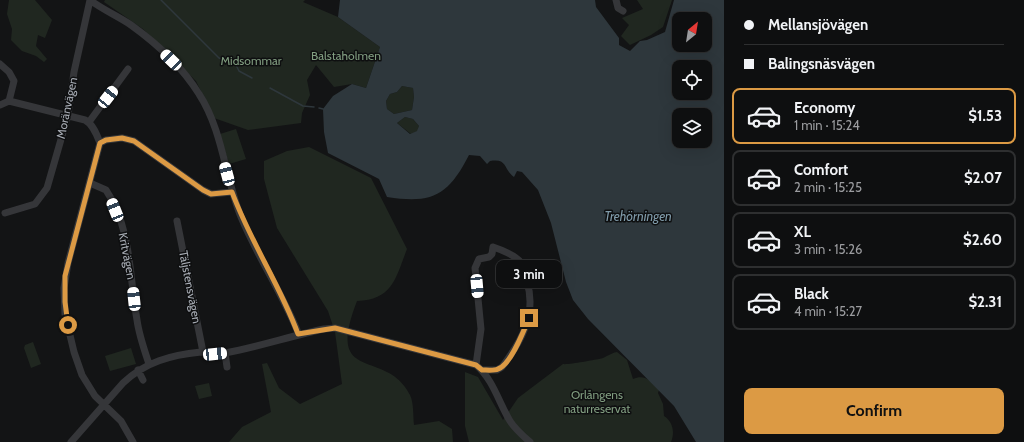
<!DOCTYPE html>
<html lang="en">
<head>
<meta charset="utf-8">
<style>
	:root { --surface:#0e0f10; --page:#171819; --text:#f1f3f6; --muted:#9b9c9f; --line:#2e2f30; --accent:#dc9a44 }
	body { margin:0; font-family:Cabin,sans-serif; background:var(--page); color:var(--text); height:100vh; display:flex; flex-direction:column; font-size:15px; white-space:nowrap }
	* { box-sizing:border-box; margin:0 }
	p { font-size:13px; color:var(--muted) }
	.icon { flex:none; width:22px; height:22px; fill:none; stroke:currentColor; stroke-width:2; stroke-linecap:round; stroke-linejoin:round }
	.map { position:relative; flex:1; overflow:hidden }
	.sheet { display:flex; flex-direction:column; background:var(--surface); width:300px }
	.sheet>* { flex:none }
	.top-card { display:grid; align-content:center; height:88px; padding:0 20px; background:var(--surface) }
	.needle { width:26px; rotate:30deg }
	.tools { position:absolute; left:672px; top:12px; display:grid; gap:8px }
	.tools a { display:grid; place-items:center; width:40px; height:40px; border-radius:8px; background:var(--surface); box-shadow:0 4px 16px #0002,0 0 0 1px var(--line); font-size:20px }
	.end { position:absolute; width:18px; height:18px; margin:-9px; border:5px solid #dc9a44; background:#111; box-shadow:0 0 0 2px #111 }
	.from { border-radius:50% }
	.bubble { position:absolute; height:28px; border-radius:8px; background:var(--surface); box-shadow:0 4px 16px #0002,0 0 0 1px var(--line); font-size:13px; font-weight:700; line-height:28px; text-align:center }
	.car { position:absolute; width:12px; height:24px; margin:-12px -6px; border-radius:5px; box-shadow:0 0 3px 1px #0007; background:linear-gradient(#fff 24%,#345 0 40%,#fff 0 76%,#345 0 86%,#fff 0) }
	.top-card b { display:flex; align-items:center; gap:14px; height:38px; font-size:15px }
	.top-card b+b { border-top:1px solid var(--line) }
	.top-card i { width:10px; height:10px; background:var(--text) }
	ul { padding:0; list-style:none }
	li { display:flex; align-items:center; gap:12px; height:56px; margin:0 8px 6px; padding:0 12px; border:2px solid var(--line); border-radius:8px }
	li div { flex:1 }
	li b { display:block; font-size:15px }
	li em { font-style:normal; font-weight:700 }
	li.active { border-color:var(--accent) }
	li>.icon { width:36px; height:36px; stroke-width:1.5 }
	.cta { display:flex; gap:8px; margin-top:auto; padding:8px 20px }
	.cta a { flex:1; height:46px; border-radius:8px; background:var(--accent); color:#111; font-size:16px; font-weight:700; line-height:46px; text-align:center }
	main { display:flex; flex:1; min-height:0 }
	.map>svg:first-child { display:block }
</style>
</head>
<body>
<main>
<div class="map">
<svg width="724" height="442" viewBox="0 0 724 442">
	<rect width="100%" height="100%" fill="#131415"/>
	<!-- green -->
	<path fill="#202720" d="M9,0H35L52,20L45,38L38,35L36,46L47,59L44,62L36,56L22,51L11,40L12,29L7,14Z
		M105,0H305L303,2L338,17L380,47L366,88L352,84L334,87L316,65L307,80L310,95L302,113L301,123L248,130L214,118L196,81L143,29L104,2Z
		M637,0H672L663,27L651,35L630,45L621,36L629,25L622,18L643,9Z
		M402,86L413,88L414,97L412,110L394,114L387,109L386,101L390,94L397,92Z
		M405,117L413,119L419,126L418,131L411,134L397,123Z
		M236,129L246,159L229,164L220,134Z
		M309,147L371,178L407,249C396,277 393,300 357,301C324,386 386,347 410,395C414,403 413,417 414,425L439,421L452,429L453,442H229L242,427L271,412L262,364L267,363L279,388L300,404L342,384L335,332L328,311L277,228L264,179V161L287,151Z
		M33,342L41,364L31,368L24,348L25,345Z
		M131,348L136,364L110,371L105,356Z
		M617,352L627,360L633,379C645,374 651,381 659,390L658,393L663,404L664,416C673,422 675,432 671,442H469L465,426V372L478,377L503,420L518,398L563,364C568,365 593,360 599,359C606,358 610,353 617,352Z
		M209,383L212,396L199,399L195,386Z"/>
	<!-- water -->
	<path fill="#2e373c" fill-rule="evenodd" d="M340,0H595L596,7L619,38V45L630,51L640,41L647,40L665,32L674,0H724V442H696L674,406L588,319L573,300L566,282L551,223L538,190L522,172L517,171L514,177C503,169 508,158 490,161L487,164L480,156L469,155C448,196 432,204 387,197L379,179L328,153L324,132L323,109L333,96L352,84L366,88L380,47L338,17ZM679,19H705V45H679ZM679,67H705V93H679ZM402,86L413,88L414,97L412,110L394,114L387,109L386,101L390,94L397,92ZM679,115H705V141H679ZM405,117L413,119L419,126L417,131L410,134L397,123Z"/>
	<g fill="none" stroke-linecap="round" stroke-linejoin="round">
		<!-- stream -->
		<path stroke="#2e373c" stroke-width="1.5" d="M161,0L219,58L236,65L239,71L252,78
			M270,88L303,106L314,107
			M319,108L323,109"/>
		<!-- minor -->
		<path stroke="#353639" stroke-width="7" d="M90,0C103,10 118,16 131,25C156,43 183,68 199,94C223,131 225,178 241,217C258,258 283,294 299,335
			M616,0L618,8L623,11
			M0,64L9,72L14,81L9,101L0,105
			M9,101L85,120C93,124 97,135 100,143L68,263L64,288L65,314L74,352L82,375L95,396L121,421L133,442
			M89,122L128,69
			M100,143L106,140L122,138L134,141L203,190L211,194L232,192
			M90,183L106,190C132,229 129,276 137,320C139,335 144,349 149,364
			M5,213L35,204L47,188L68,115L74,72L90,0
			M177,221L203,352
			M225,353L227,367
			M476,365L481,329L475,268L479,259L489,257L492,254L493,247C502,250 517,256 522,264C525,269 526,277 527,282C537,314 521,342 502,367L497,370H482
			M138,370L143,380
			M71,442L123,383C145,362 171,355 201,352C209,352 217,354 225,353C258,347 291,336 324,329L335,328L476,365C493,379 499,403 510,421C515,429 523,436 530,442"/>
	</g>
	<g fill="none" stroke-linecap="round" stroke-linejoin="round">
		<!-- route -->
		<path stroke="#dc9a44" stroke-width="5" d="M68,325L65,302V276L100,143L106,140L122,138L134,141L203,190L211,194L232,192C250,241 280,285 298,334L335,328L476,365L482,370C487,370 494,371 498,369C511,365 524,330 529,318"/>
	</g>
	<g text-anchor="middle" stroke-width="3" stroke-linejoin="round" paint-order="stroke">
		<!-- park labels -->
		<g font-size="12" fill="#819d80" stroke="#0e0f10">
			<text x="346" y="60">Balstaholmen</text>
			<text x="251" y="65">Midsommar</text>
			<text x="597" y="399">Orlångens<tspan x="597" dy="14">naturreservat</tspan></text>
		</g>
		<!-- street labels -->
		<g font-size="12" fill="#a7acb4" stroke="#0e0f10">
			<text transform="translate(67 108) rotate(-78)" y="4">Moränvägen</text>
			<text transform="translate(127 256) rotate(79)" y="4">Kritvägen</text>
			<text transform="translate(190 287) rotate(79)" y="4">Täljstensvägen</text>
		</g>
		<!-- water labels -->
		<g font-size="13" font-style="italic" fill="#819cab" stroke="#0e0f10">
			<text x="638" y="221">Trehörningen</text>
		</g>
	</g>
</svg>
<div class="tools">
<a><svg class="needle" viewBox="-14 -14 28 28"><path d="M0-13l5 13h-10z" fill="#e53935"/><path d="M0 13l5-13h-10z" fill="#9b9c9f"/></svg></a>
<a><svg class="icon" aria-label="locate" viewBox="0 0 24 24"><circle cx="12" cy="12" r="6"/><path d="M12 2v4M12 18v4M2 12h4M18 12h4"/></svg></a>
<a><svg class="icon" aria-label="layers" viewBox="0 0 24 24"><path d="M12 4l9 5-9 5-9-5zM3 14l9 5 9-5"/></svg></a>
</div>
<i class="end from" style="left:68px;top:325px"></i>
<i class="end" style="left:529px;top:318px"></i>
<div class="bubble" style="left:496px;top:260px;width:66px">3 min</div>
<i class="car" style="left:171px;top:60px;rotate:314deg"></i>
<i class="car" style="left:108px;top:97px;rotate:38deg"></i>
<i class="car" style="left:227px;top:174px;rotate:345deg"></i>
<i class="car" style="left:115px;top:210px;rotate:338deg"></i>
<i class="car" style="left:477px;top:286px;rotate:175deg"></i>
<i class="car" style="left:134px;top:299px;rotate:354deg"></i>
<i class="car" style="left:215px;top:354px;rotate:84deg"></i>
</div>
<section class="sheet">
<div class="top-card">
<b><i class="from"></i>Mellansjövägen</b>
<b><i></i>Balingsnäsvägen</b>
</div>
<ul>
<li class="active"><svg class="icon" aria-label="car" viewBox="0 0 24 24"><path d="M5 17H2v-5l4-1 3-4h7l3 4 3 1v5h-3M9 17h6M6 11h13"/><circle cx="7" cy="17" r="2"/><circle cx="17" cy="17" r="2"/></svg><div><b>Economy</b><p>1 min · 15:24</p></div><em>$1.53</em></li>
<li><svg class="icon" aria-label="car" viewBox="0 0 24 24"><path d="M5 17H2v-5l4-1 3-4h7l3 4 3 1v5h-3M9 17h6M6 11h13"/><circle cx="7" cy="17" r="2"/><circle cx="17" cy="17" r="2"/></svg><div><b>Comfort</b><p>2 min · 15:25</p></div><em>$2.07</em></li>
<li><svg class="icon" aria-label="car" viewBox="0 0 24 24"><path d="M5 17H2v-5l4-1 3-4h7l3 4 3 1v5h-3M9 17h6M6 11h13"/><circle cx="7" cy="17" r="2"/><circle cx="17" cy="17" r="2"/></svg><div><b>XL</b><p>3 min · 15:26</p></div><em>$2.60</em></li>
<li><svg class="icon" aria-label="car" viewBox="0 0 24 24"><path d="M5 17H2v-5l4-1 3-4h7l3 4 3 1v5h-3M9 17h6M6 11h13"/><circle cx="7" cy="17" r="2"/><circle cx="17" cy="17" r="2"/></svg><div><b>Black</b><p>4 min · 15:27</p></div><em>$2.31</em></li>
</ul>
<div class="cta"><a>Confirm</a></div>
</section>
</main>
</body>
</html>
